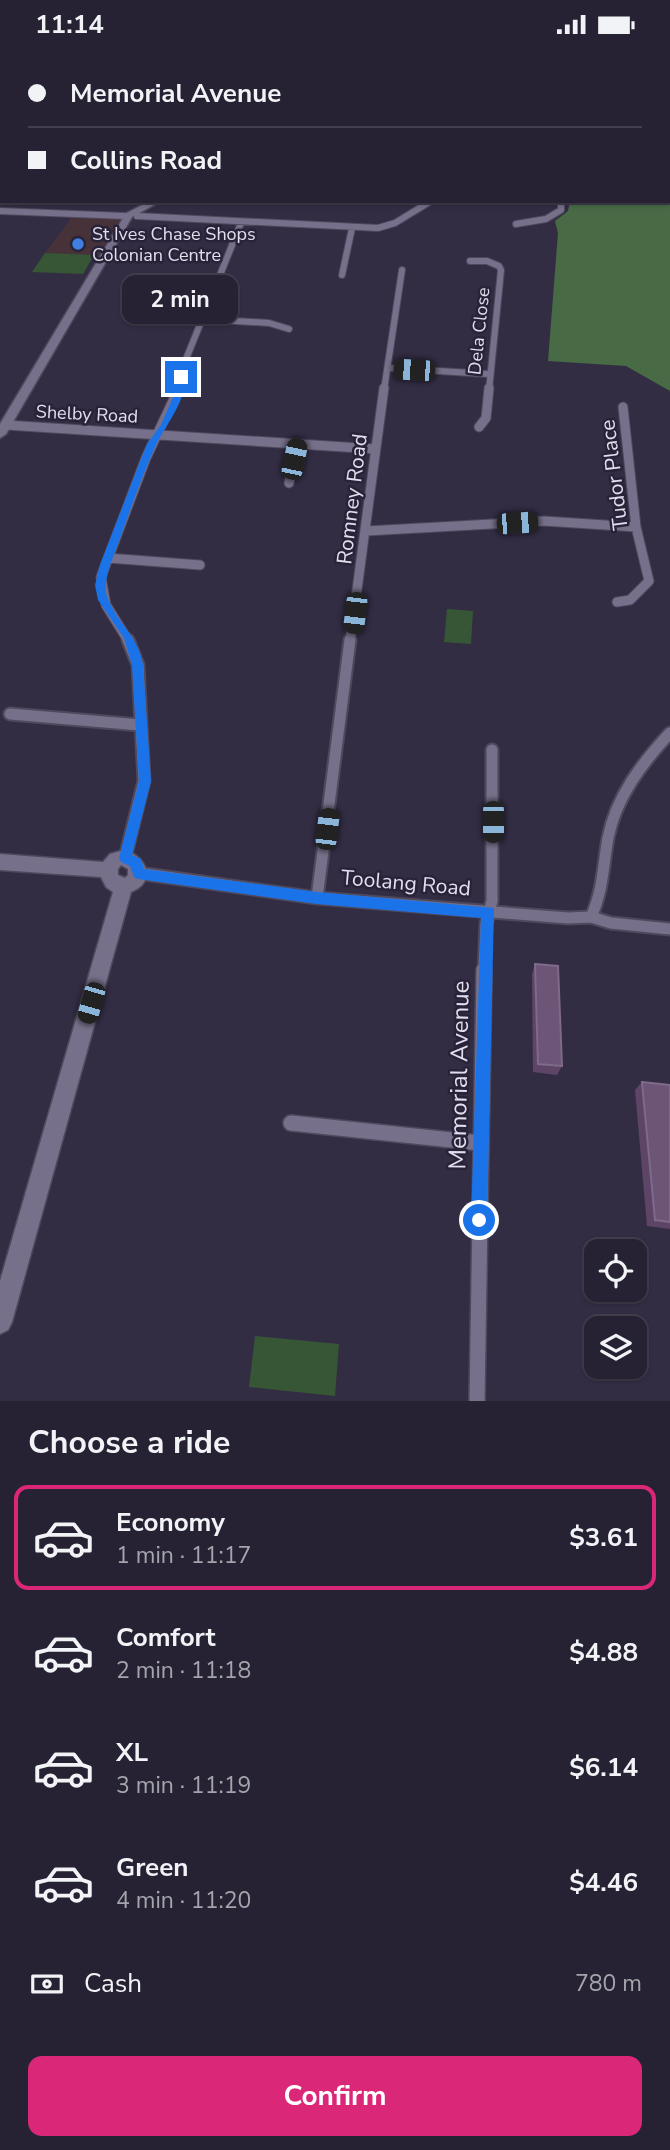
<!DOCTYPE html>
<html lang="en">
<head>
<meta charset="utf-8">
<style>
	:root { --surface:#262233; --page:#322f3f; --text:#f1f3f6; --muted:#a4a4ac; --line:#423f4e; --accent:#db2777 }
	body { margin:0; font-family:"Nunito Sans",sans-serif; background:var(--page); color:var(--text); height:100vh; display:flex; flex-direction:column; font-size:26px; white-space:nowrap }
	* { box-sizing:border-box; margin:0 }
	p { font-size:23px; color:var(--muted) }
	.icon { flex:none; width:38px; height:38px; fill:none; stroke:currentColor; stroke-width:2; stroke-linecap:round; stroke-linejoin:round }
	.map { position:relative; height:1352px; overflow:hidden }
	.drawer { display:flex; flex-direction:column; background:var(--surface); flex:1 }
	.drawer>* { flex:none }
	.banner { position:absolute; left:0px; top:0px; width:670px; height:154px; box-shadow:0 2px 5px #0004,0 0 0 2px var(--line); display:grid; align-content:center; height:154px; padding:0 28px; background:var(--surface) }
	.tools { position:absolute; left:584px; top:1190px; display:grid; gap:14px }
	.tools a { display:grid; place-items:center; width:63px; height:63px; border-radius:14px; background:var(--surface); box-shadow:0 2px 5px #0004,0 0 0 2px var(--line); font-size:35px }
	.end { position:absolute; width:32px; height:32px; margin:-16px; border:9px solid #1a73e8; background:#fff; box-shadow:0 0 0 4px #fff }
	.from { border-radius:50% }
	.bubble { position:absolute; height:49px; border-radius:14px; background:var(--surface); box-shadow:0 2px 5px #0004,0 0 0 2px var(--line); font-size:23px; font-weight:700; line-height:49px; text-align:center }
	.car { position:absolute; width:21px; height:42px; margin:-21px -10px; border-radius:9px; box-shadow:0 0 5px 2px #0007; background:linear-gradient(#222 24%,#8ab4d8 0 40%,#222 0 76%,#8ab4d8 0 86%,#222 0) }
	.banner b { display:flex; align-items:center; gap:24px; height:66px; font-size:26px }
	.banner b+b { border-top:2px solid var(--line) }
	.banner i { width:18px; height:18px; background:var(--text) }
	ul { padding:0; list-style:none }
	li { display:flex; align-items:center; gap:21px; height:105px; margin:0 14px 10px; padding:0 14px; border:4px solid transparent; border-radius:14px }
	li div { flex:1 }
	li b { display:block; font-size:26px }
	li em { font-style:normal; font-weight:700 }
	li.active { border-color:var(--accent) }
	li>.icon { width:63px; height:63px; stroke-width:1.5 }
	h2 { padding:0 28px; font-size:32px; line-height:84px }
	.pay { display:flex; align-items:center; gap:18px; height:77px; padding:0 28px; font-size:26px }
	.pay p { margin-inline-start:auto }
	.button { display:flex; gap:14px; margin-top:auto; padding:14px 28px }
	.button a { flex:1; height:80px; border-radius:14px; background:var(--accent); color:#fff; font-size:28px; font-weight:700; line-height:80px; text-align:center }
	.status { display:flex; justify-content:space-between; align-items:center; height:49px; padding:0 35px; background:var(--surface); direction:ltr }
	.status svg { height:19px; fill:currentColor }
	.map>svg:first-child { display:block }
</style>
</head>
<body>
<div class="status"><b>11:14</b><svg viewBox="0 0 49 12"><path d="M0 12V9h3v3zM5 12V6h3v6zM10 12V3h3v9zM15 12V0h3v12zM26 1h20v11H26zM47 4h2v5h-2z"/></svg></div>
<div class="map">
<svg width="670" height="1352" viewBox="0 0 670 1352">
	<rect width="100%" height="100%" fill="#332d44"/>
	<!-- commercial -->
	<path fill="#463238" d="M72,168L120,170L98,207L45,204Z"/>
	<!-- green -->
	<path fill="#375635" d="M45,204L94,206L83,225L32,223Z
		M447,560L473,562L471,595L444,593Z
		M255,1287L339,1295L335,1347L249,1338Z"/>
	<!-- forest -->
	<path fill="#486b46" d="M636,0H670V342L626,317L548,312L558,184L555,172L568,162L570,152H668V2Z"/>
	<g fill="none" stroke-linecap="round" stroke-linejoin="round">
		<!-- street-far4 casing -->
		<g stroke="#4e495d" stroke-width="7">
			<path id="street-far4" d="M65,0L67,2
				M208,0L210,2"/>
		</g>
		<!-- street-far3 casing -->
		<g stroke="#4e495d" stroke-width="8">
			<path id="street-far3" d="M0,162L125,167
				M137,167L378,179L395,174L431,152
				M516,175L546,170L561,161V152
				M470,212H487L499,217L501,221L489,341
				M342,226L352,179
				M202,270L269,274L289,280
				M389,319L488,325
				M179,341L182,320L241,174
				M384,341L402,221"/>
		</g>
		<!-- street-far2 casing -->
		<g stroke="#4e495d" stroke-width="11">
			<path id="street-far2" d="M6,376L375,400
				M479,378L486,369L489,339
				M289,434L297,395
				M366,482L544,472L636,478
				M108,509L200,516
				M617,553L630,551L649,532L636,478L623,358
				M129,593L106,556L101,528L146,409L179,339
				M350,593L384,339"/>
		</g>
		<!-- street-far1 casing -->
		<g stroke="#4e495d" stroke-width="15">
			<path id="street-far1" d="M10,665L140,676
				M125,809L144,732L138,616L128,591
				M138,824L317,849L568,869L591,868L611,874L670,880
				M317,849L350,591
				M591,868C603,842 603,817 608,789C616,748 642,714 670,684
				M484,922L486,875L492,852V701"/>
		</g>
		<!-- street casing -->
		<g stroke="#4e495d" stroke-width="18">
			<path id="street" d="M291,1074L480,1094
				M477,1352L484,921"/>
		</g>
		<!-- secondary casing -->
		<g stroke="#4e495d" stroke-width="3">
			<path id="secondary" d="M464,0H470V2H464Z
				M150,152H161L132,168L6,385L0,389V375L123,169L121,167Z
				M124,801C147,807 157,833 131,843L12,1273L8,1281L0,1285V1232L113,843L106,838L101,828L0,821V805L103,813L110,805ZM121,816L128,820V826L125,829L118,826V820Z"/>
		</g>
		<!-- street-far4 -->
		<use href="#street-far4" stroke="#76708a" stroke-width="5"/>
		<!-- street-far3 -->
		<use href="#street-far3" stroke="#76708a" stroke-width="6"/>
		<!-- street-far2 -->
		<use href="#street-far2" stroke="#76708a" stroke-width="9"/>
		<!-- street-far1 -->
		<use href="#street-far1" stroke="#76708a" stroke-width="11"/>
		<!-- street -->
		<use href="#street" stroke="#76708a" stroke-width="15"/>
		<!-- secondary -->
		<use href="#secondary" fill="#76708a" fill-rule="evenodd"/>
	</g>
	<!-- wall -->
	<path fill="#5e4568" d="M535,915L562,1017L557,1026L533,1023L532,925Z
		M642,1033L670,1036V1180L647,1177L635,1041Z"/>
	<!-- building -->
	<path fill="#6c5576" stroke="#7e6a89" stroke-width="2" d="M535,915L558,917L562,1017L538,1015Z
		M642,1033L670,1036V1173L655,1171Z"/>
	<!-- route -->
	<path fill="#1a73e8" d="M179,327L185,328C186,354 165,376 155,398C138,436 125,477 110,516C107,527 103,539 108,550C118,575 139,588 143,616L151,732L132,806L141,810L144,820L317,843L494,859L487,1171L485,1177L479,1180L474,1177L471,1171L481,869L317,855L138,830L134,828L130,817L121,813L119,809L139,732L132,616L124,589L98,551L95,536L100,516L147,395L161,376L178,337Z"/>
	<!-- markers -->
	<circle fill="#3f7fe0" stroke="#292339" stroke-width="2.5" cx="78" cy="195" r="7"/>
	<g text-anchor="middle" stroke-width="5" stroke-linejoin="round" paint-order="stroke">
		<!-- far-poi labels -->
		<g font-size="18" fill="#e1deed" stroke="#292339" text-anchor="start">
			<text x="92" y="191">St Ives Chase Shops<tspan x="92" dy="21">Colonian Centre</tspan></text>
		</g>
		<!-- far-street labels -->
		<g font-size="18" fill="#e1deed" stroke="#292339">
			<text transform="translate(479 282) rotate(-84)" y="6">Dela Close</text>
			<text transform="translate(87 365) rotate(3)" y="6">Shelby Road</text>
		</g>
		<!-- street labels -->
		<g font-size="21" fill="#e1deed" stroke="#292339">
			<text transform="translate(614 426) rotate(-97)" y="7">Tudor Place</text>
			<text transform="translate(352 450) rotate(-83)" y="7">Romney Road</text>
			<text transform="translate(406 834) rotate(5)" y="7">Toolang Road</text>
		</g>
		<!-- near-street labels -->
		<g font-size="24" fill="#e1deed" stroke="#292339">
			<text transform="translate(459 1026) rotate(-89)" y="8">Memorial Avenue</text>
		</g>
	</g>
</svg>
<div class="tools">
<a><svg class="icon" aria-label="locate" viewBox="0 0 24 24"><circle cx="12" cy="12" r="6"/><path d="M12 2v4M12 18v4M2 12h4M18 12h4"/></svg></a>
<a><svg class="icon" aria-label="layers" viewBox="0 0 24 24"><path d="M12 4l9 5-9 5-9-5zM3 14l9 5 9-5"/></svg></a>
</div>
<i class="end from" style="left:479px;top:1171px"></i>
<i class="end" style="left:181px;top:328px"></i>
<div class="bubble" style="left:122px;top:226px;width:116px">2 min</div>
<i class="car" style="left:414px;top:321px;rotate:273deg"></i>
<i class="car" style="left:294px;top:410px;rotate:12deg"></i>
<i class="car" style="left:517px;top:474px;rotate:86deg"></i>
<i class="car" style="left:355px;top:564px;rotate:187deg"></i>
<i class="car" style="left:493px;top:773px;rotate:180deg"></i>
<i class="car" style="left:327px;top:780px;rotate:7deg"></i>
<i class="car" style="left:91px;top:954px;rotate:196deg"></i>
<div class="banner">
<b><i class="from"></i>Memorial Avenue</b>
<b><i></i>Collins Road</b>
</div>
</div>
<section class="drawer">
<h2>Choose a ride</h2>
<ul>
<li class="active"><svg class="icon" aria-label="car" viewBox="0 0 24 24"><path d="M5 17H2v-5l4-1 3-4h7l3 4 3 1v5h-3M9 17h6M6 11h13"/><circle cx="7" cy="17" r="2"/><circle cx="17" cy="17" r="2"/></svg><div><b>Economy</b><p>1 min · 11:17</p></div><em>$3.61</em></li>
<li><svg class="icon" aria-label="car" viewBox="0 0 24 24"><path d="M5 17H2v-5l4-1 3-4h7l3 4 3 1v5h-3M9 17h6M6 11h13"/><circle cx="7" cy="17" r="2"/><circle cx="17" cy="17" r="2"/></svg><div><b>Comfort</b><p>2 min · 11:18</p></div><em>$4.88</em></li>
<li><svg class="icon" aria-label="car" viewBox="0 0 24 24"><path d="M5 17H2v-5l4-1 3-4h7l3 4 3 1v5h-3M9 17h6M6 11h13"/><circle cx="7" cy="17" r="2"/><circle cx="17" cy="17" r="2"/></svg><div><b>XL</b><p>3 min · 11:19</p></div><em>$6.14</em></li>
<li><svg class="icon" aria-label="car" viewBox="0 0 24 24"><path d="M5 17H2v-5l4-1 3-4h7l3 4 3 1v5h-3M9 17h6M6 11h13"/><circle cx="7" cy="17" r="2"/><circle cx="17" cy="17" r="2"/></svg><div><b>Green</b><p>4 min · 11:20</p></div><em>$4.46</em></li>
</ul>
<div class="pay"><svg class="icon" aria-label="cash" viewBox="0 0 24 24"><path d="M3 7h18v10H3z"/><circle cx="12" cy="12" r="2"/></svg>Cash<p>780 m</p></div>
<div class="button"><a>Confirm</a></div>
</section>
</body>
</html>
